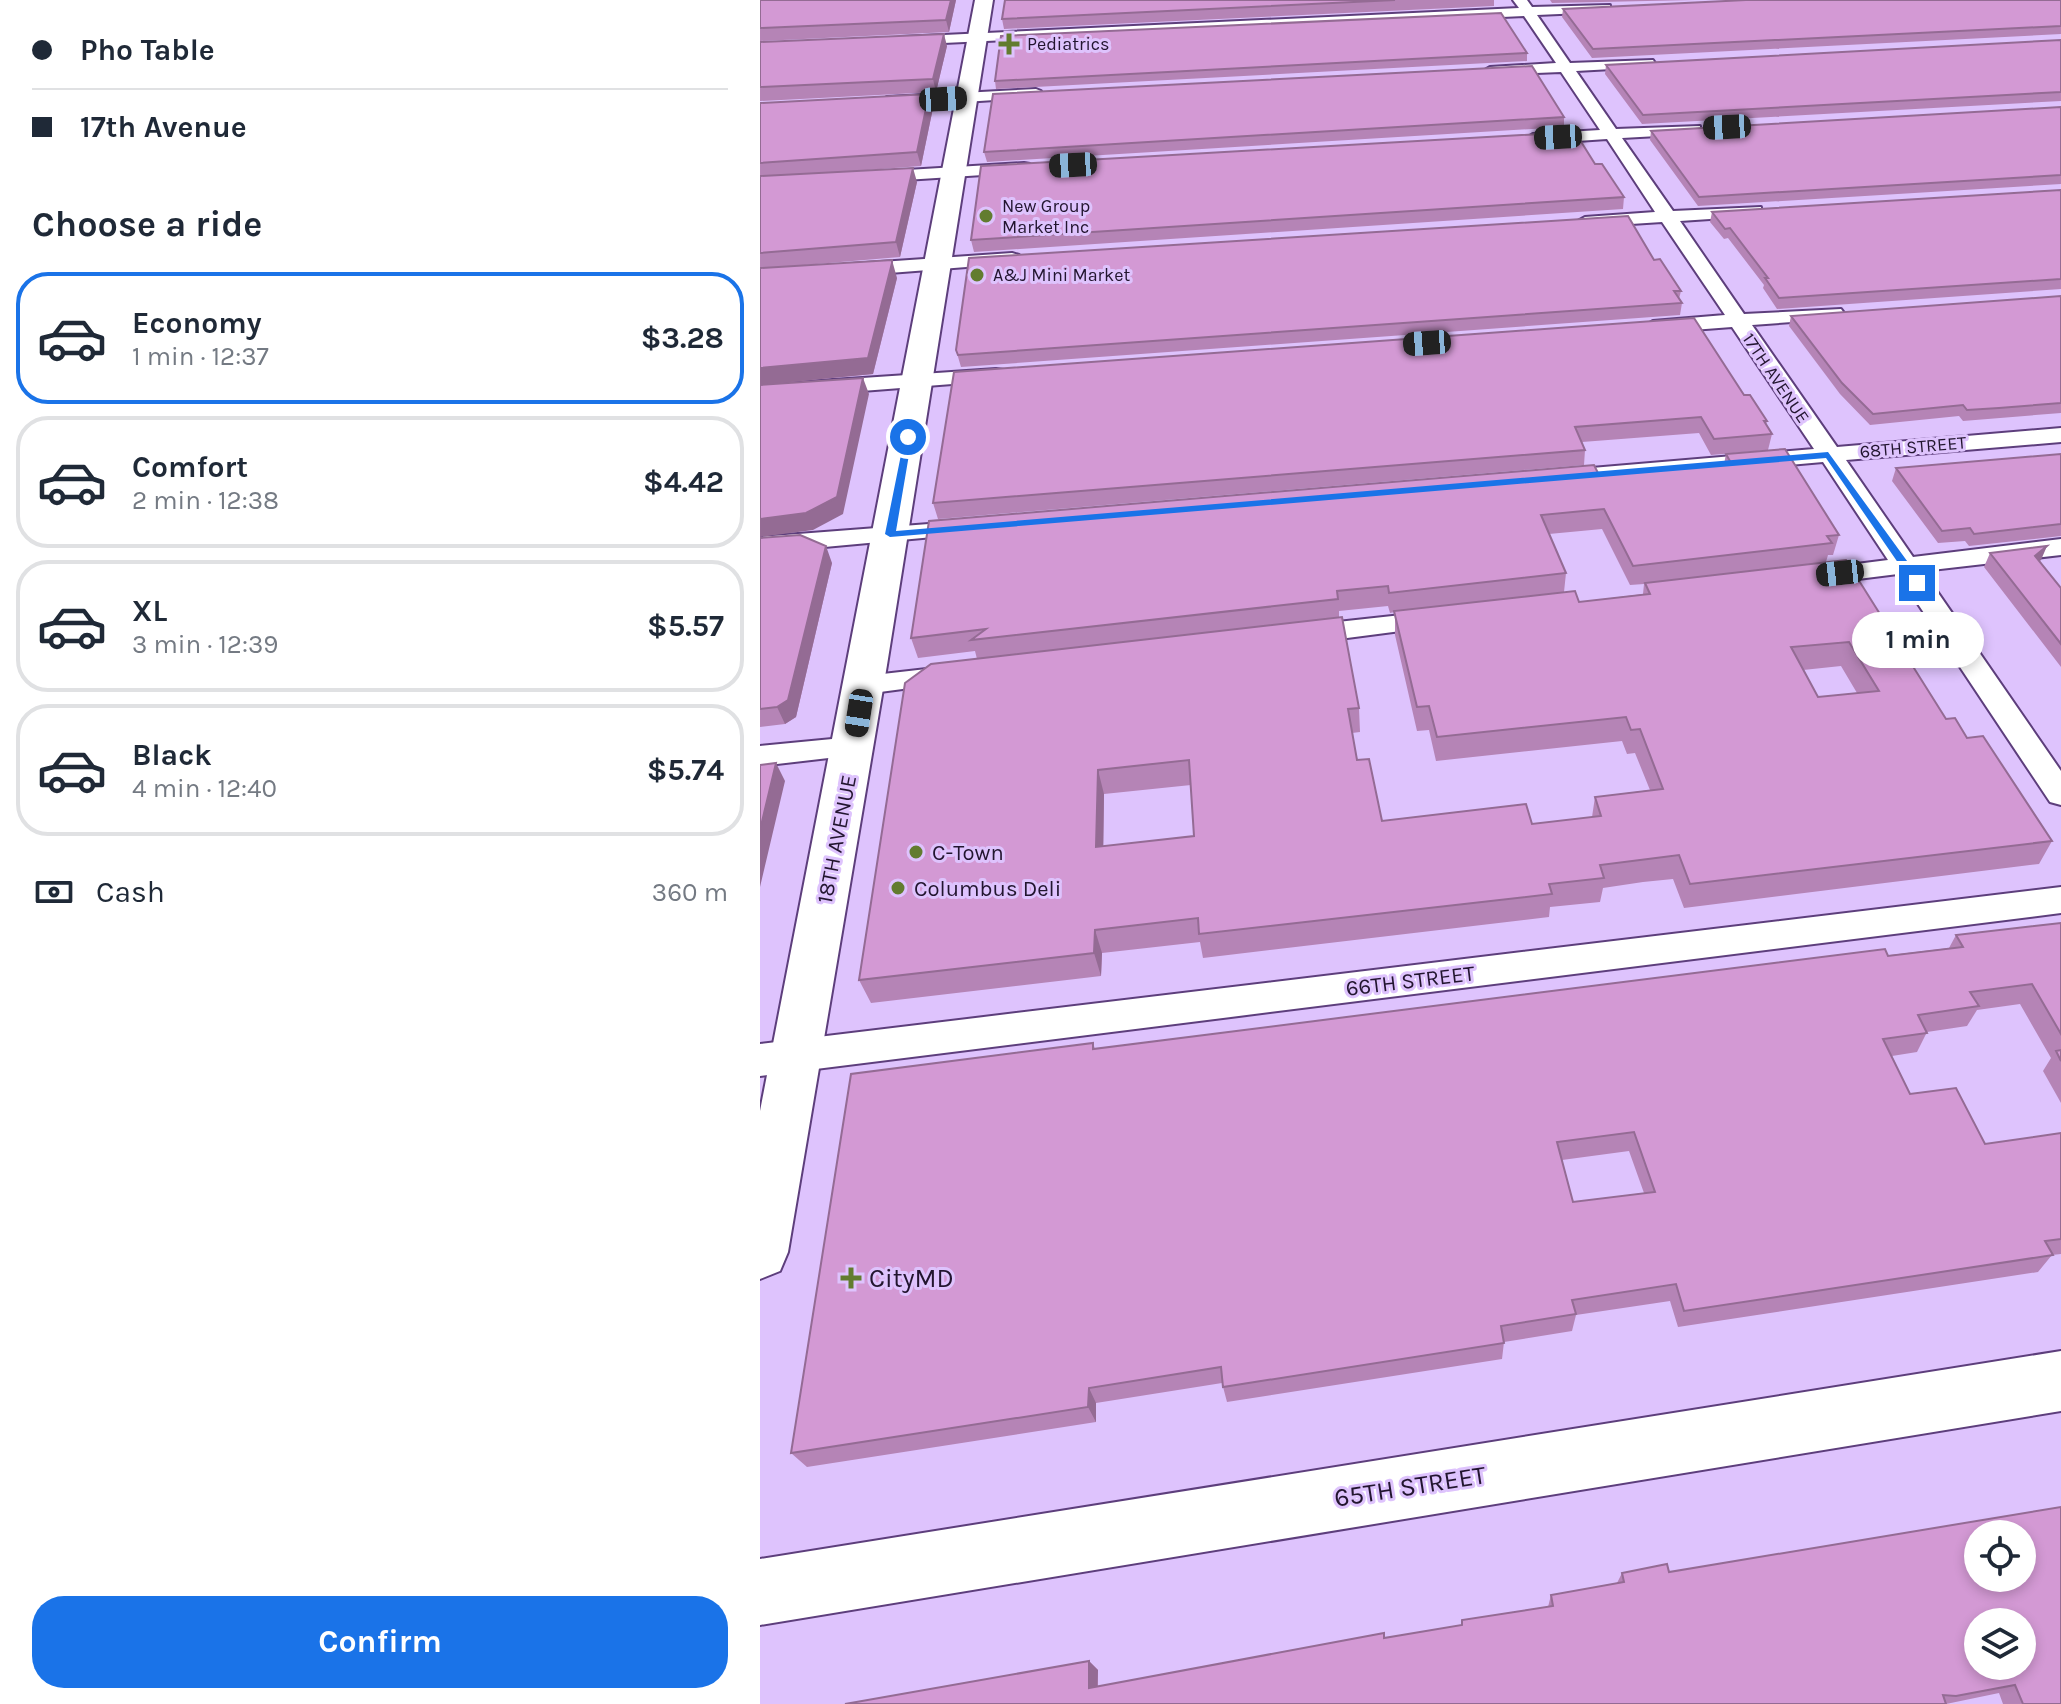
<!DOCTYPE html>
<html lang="en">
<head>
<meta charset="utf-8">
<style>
	:root { --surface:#fff; --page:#f2f2f3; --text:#1f2937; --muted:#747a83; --line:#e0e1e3; --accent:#1a73e8 }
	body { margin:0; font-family:Karla,sans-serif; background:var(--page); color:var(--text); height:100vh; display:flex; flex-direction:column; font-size:30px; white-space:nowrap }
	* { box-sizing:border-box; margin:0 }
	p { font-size:26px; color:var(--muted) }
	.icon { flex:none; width:44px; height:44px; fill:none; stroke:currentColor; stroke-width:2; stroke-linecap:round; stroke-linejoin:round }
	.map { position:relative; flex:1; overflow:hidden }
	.side { display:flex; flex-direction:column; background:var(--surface); width:760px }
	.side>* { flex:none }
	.hud { display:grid; align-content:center; height:176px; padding:0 32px; background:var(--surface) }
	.fabs { position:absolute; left:1204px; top:1520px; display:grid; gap:16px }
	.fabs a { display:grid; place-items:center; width:72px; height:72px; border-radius:50%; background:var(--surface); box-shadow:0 4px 12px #0003; font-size:40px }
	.end { position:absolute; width:36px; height:36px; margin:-18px; border:10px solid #1a73e8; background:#fff; box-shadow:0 0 0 4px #fff }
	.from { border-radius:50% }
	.bubble { position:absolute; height:56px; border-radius:28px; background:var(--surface); box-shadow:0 4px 12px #0003; font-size:26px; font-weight:700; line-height:56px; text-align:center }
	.car { position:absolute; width:24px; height:48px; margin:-24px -12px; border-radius:10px; box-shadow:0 0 6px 2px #0007; background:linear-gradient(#222 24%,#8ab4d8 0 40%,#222 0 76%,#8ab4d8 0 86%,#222 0) }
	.hud b { display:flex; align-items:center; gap:28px; height:76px; font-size:30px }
	.hud b+b { border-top:2px solid var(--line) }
	.hud i { width:20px; height:20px; background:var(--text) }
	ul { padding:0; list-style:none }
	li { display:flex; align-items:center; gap:24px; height:132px; margin:0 16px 12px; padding:0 16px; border:4px solid var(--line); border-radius:32px }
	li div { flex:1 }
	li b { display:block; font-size:30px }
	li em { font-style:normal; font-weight:700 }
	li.on { border-color:var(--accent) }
	li>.icon { width:72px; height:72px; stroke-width:1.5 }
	h2 { padding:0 32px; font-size:36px; line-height:96px }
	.pay { display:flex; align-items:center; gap:20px; height:88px; padding:0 32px; font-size:30px }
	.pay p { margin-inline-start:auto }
	.action { display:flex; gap:16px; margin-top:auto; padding:16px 32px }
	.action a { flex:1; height:92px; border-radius:32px; background:var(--accent); color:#fff; font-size:32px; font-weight:700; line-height:92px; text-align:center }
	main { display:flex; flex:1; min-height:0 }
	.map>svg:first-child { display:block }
</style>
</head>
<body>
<main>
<section class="side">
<div class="hud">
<b><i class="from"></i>Pho Table</b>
<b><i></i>17th Avenue</b>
</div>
<h2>Choose a ride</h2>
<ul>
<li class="on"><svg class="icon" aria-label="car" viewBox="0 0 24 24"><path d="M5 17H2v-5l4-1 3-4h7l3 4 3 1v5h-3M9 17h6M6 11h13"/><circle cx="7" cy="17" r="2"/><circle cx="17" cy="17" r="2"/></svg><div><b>Economy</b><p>1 min · 12:37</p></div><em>$3.28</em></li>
<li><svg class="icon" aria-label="car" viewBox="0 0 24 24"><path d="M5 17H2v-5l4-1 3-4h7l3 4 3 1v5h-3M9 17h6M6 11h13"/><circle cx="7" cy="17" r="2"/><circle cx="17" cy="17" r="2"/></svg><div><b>Comfort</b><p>2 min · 12:38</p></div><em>$4.42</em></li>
<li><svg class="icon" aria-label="car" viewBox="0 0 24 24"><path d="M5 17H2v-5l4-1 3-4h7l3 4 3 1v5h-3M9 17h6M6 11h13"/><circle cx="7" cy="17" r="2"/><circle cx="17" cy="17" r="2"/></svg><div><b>XL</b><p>3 min · 12:39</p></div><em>$5.57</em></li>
<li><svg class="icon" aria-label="car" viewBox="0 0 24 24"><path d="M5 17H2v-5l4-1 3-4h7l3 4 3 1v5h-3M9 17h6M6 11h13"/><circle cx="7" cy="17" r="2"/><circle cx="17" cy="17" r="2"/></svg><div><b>Black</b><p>4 min · 12:40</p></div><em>$5.74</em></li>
</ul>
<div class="pay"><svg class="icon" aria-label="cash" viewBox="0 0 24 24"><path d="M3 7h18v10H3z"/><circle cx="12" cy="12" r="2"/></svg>Cash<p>360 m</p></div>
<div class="action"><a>Confirm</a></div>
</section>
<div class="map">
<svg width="1301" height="1704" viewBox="0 0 1301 1704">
	<rect width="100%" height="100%" fill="#dec3fd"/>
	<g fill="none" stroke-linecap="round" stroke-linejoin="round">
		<!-- street casing -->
		<g stroke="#5d3e7c" stroke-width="4">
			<path id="street" d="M753,0H767L772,7L850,5V11L845,12L777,15L810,63L893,60L895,63L888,67L816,71L856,129L940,126V132L934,134L862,138L913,211L1001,207V215L995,216L920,221L984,314L1081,309L1084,313L1074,319L992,325L1077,447L1301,428V442L1086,460L1153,557L1301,539V555L1163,571L1301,771V805L1290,802L1138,574L1050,585L1041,583L1037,577L1041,571L1128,560L1063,462L796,485L784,478L796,471L1054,449L972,327L893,333L883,327L893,321L965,315L902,222L825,227L816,222L825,217L895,212L847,139L773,144L765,139L773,134L840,130L801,72L730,75L723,71L730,67L796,63L764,16L141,45L134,41L141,37L759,8Z
				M276,89L281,91V97L127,107L119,102L127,97Z
				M264,163L270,164V172L114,182L105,177L114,172Z
				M252,253L259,255V263L91,276L81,270L91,264Z
				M236,369L244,370L247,375L244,380L0,399V385Z
				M208,521L217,523L220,528L217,533L0,553V537Z
				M678,611L687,613L691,619L687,625L541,644L531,641L527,635L531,629L541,626Z
				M193,666L203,669L207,675L203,681L105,694L95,692L91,685L95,678L105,676Z
				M93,737L103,740L108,747L103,754L0,766V746Z
				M1301,887V913L0,1076V1044Z"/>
		</g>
		<!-- secondary casing -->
		<g stroke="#5d3e7c" stroke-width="4">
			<path id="secondary" d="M215,0H233L127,665L28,1252L20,1271L0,1279V1111Z
				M1301,1351V1411L0,1625V1559Z"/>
		</g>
		<!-- street -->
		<use href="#street" fill="#fff" fill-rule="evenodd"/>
		<!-- secondary -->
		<use href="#secondary" fill="#fff" fill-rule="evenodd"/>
	</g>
	<!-- wall -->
	<path fill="#b584b6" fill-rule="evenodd" d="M0,0H196L189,32L0,41Z
		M245,0H734V6L244,29L242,19Z
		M790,0H935L792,3Z
		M1301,0V34L832,58L802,17L803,9Z
		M1301,40V101L882,124L845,74L846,65Z
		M0,42L187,46L176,92L0,101Z
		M767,53V61L236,89L235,81Z
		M0,103L173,108L161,166L81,172L157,182L140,257L21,267L137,278L113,374L0,385Z
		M1301,107V184L938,206L890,140L891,131Z
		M804,117V127L227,162L224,152Z
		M835,164L864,197L863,209L214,252L211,240Z
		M1301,190V289L1017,309L1003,288L1004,285L968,238L964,239L950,222L952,212Z
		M894,260L921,291L919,299L922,303L920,315L201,367L196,350Z
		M1301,296V413L1203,421L1199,416L1110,425L1080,394L1029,326L1031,316Z
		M984,395L1007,421L1006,425L1012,434L1008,450L951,455L939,433L822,442L825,450L824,465L178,519L173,503Z
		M966,454L1079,535L1073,555H1068L1066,562L1186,719L1207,738L1292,841L1279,864L924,908L913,879L883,882L843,888L840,902L790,907L789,917L443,958L440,942L342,953L341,976L111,1003L99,980L217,659L215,651L158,658L151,638L839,475L964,464ZM842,529L870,585L884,584L883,594L819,602L804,592L806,573L789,534ZM628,606L630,613L635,612V635L657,731L669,730L676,761L862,741L867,754L875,753L890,790L835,797L832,817L772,824L622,821L597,760L592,733L600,732L599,708L579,618V611ZM1081,666L1097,693L1058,697L1043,670ZM431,785L434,836L343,846L344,794Z
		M1301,454V536L1209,546L1205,541L1178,543L1132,481L1136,468Z
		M0,538L72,563L36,717L25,724L0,727Z
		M1287,546L1279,561L1301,588V667L1224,567L1230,553Z
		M1301,923V1103L1283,1071L1291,1058L1260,1004L1217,1010L1207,1026L1167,1032L1157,1052L1132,1056L1150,1094L1225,1144L1301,1133V1254L1292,1255L1278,1272L918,1327L910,1301L816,1315L812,1331L744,1342L742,1359L467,1402L462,1383L336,1403V1422L47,1467L31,1453L333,1043L335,1049L1189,948L1196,935ZM869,1151L884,1193L813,1202L802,1160Z
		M1301,1507V1704H1243L1239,1693L1186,1704H85L329,1661L338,1670V1687L701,1625L702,1620L788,1607L791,1595L857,1583L862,1573L909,1572Z"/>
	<!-- shaded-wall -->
	<path fill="#946b94" d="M191,0H196L189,32L186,20Z
		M184,34L187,46L176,92L173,79Z
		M169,94L173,108L161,166L157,152Z
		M153,168L157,182L140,257L136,242Z
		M132,260L137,278L113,374L0,385V368Z
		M103,378L109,394L83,514L53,530L0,537V519Z
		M66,546L72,563L36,717L25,724L17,707Z
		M1287,546L1281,560L1269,570L1275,556Z
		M16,763L25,781L0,887V830Z
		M338,770L344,794L343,871L336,847Z
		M335,930L342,953L341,976L334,953Z
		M329,1388L336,1403V1422L328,1407Z
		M329,1661L338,1670L337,1697L329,1688Z"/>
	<!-- building -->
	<path fill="#d399d4" stroke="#946b94" stroke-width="2" fill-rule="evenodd" d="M0,0H191L186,20L0,28Z
		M245,0H635L242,19Z
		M986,0H1301V26L833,49L803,9Z
		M741,13L767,53L235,81L241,36Z
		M184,34L173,79L0,87V42Z
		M1301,40V92L883,115L846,65Z
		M772,66L804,117L224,152L233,94Z
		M169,94L157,152L0,163V103Z
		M1301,107V175L939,197L891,131Z
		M815,132L835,164H842L864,197L211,240L221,166Z
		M153,168L136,242L0,253V176Z
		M1301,190V279L1019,298L1005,278H1008L970,228L965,229L952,212Z
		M868,216L894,260L900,259L921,291H914L922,303L198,355L196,350L209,258Z
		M132,260V263L108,358L0,368V268Z
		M1301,296V403L1239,408L1207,410L1203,405L1113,414L1082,383L1031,316Z
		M934,318L984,395H990L1007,421H1004L1012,434L954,439L941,417L815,427L825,450L173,503L194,372Z
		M103,378L77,497L46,513L0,519V385Z
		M1025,449L1079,535L1067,536L1072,543L873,566L844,509L781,515L806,573L629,593L628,586L577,591L578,599L211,640L226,629L151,638L169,521L834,465L839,475L932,467L971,463L966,454Z
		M1301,454V524L1214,534L1210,528L1182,531L1136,468Z
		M40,535L66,546L28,700L17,707L0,709V538Z
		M1287,546L1275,556L1301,588V644L1230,553Z
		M1086,560L1186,719L1195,718L1207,738L1223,736L1292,841L930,884L919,855L888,859L840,865L844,878L789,884L792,894L439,934L438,918L335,930L334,953L99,980L145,683L171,664L582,617L599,708L588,709L597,760L609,759L622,821L766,804L772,824L841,816L835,797L903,789L880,729L871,730L866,717L677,737L669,706L657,707L634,611L815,591L819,602L890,594L885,583ZM1089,642L1119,691L1058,697L1031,647ZM429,760L434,836L336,847L338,770Z
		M16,763L0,830V765Z
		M1301,923V1034L1272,984L1210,992L1219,1006L1158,1015L1167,1033L1123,1039L1150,1094L1196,1088L1225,1144L1301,1133V1239L1285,1241L1293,1255L924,1311L916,1284L812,1300L816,1314L741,1326L744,1343L463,1387L461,1367L329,1388L328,1407L31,1453L91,1074L333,1043V1049L1125,949L1128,956L1203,947L1196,935ZM874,1132L895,1192L813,1202L797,1142Z
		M1301,1050V1061L1296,1051Z
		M1301,1507V1704H1263L1255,1685L1196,1696L1183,1695L1186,1704H85L329,1661V1688L624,1633V1638L702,1625V1620L793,1606L791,1595L864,1582L862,1573L907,1564L909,1572ZM1218,1534H1262V1578H1218ZM1218,1622H1262V1666H1218Z"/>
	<!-- route -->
	<path fill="#1a73e8" d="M145,435L152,437L136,531L1068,452L1163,583L1154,586L1066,458L130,537L125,534Z"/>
	<!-- markers -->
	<g fill="#627c2f" stroke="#dec3fd" stroke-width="3">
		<path d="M245 32h8v8h8v8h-8v8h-8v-8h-8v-8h8z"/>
		<circle cx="226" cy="216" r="8"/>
		<circle cx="217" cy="275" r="8"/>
		<circle cx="156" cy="852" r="8"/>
		<circle cx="138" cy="888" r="8"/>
		<path d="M87 1266h8v8h8v8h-8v8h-8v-8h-8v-8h8z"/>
	</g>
	<g text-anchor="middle" stroke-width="6" stroke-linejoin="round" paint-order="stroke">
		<!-- far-poi labels -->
		<g font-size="18" fill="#22152f" stroke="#dec3fd" text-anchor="start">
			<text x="267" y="50">Pediatrics</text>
			<text x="242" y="212">New Group<tspan x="242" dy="21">Market Inc</tspan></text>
			<text x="233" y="281">A&amp;J Mini Market</text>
		</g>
		<!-- far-street labels -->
		<g font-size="18" fill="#22152f" stroke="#dec3fd">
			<text transform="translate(1016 378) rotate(56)" y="6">17TH AVENUE</text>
			<text transform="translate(1153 447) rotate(-5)" y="6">68TH STREET</text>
		</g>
		<!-- street labels -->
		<g font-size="22" fill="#22152f" stroke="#dec3fd">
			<text transform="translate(76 839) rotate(-79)" y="8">18TH AVENUE</text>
			<text transform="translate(650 980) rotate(-7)" y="8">66TH STREET</text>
		</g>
		<!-- poi labels -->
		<g font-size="22" fill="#22152f" stroke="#dec3fd" text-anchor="start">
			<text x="172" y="860">C-Town</text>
			<text x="154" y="896">Columbus Deli</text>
		</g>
		<!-- near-poi labels -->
		<g font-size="26" fill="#22152f" stroke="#dec3fd" text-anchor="start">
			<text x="109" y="1287">CityMD</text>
		</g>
		<!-- near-street labels -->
		<g font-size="26" fill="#22152f" stroke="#dec3fd">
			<text transform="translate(650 1486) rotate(-9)" y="9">65TH STREET</text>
		</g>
	</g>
</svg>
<div class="fabs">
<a><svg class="icon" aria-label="locate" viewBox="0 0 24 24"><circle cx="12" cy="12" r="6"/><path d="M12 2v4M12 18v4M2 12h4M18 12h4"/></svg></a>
<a><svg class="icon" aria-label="layers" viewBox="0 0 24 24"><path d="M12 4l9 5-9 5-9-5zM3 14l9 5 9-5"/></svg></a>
</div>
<i class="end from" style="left:148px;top:437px"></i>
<i class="end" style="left:1157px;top:583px"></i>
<div class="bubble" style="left:1092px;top:612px;width:132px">1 min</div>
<i class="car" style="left:183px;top:99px;rotate:87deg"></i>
<i class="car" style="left:967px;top:127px;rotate:267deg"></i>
<i class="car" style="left:798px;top:137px;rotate:267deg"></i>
<i class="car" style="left:313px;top:165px;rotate:267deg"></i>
<i class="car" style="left:667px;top:343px;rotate:266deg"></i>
<i class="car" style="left:1080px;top:573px;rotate:264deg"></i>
<i class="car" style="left:99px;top:713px;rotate:189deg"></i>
</div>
</main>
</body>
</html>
